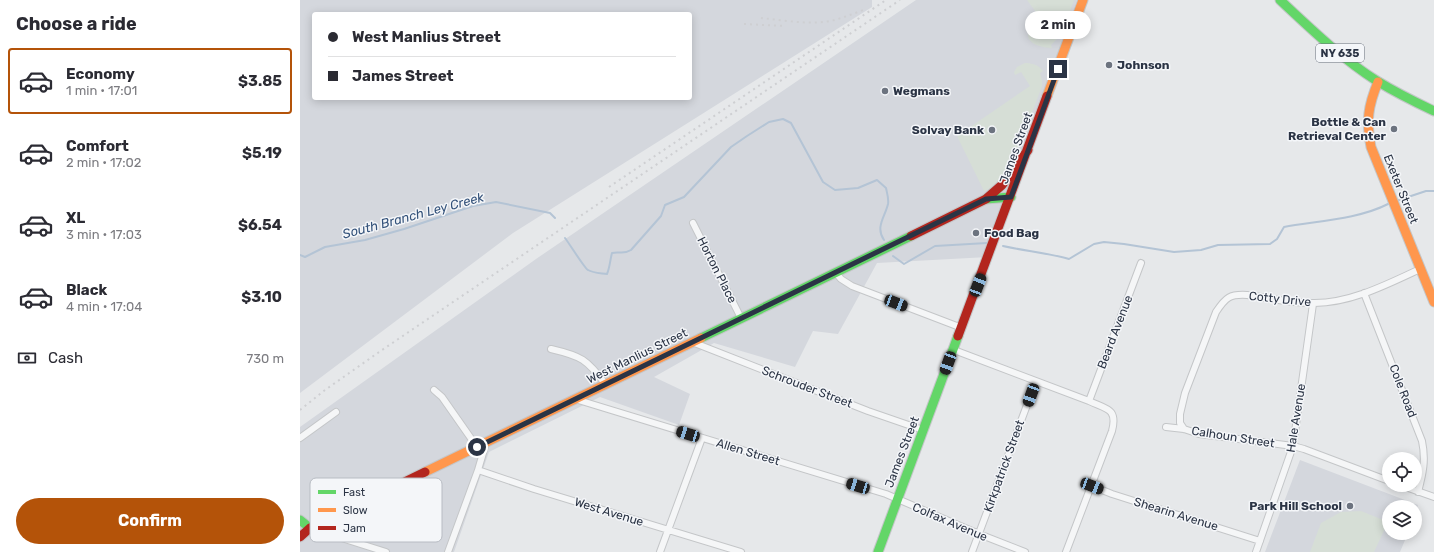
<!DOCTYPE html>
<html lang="en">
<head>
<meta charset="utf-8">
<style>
	:root { --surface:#fff; --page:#f7f7f7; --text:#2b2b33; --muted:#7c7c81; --line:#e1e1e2; --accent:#b45309 }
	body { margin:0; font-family:Rubik,sans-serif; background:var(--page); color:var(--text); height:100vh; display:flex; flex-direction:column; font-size:15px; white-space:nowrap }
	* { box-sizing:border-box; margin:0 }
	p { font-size:13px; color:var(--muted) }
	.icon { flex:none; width:22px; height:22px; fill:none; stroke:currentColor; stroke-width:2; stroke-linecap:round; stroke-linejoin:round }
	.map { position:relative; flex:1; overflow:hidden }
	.side { display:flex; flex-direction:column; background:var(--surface); width:300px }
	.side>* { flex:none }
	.guide { position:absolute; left:12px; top:12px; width:380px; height:88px; border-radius:4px; box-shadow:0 2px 10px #0003; display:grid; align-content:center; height:88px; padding:0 16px; background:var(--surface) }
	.tools { position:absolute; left:1082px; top:452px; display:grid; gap:8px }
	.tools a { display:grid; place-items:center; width:40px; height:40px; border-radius:50%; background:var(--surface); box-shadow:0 2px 10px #0003; font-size:20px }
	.end { position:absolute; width:18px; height:18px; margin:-9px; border:5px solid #2b3445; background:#fff; box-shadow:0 0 0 2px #fff }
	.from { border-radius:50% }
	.bubble { position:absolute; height:28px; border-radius:14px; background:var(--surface); box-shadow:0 2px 10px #0003; font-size:13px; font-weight:700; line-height:28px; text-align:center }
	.car { position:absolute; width:12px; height:24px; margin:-12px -6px; border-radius:5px; box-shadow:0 0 3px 1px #0007; background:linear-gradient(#222 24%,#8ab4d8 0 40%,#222 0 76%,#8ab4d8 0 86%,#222 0) }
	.guide b { display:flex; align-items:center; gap:14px; height:38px; font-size:15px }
	.guide b+b { border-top:1px solid var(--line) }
	.guide i { width:10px; height:10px; background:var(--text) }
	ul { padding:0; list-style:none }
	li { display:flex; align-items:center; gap:12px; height:66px; margin:0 8px 6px; padding:0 8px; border:2px solid transparent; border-radius:4px }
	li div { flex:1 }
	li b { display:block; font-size:15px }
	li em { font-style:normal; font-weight:700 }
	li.current { border-color:var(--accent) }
	li>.icon { width:36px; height:36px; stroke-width:1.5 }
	h2 { padding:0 16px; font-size:18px; line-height:48px }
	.pay { display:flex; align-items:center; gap:10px; height:44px; padding:0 16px; font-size:15px }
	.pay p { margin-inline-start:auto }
	.button { display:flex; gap:8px; margin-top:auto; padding:8px 16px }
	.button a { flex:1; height:46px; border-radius:24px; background:var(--accent); color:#fff; font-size:16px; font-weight:700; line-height:46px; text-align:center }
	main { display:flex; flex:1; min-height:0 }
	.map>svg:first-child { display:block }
</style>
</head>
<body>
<main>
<section class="side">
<h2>Choose a ride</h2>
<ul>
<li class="current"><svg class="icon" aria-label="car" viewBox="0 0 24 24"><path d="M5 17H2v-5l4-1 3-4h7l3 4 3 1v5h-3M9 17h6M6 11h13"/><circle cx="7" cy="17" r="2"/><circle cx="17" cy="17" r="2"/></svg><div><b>Economy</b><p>1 min · 17:01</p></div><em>$3.85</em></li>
<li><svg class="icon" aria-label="car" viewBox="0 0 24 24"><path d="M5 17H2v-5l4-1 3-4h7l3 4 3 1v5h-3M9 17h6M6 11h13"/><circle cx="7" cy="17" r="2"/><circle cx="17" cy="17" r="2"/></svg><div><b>Comfort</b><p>2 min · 17:02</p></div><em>$5.19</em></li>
<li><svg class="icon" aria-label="car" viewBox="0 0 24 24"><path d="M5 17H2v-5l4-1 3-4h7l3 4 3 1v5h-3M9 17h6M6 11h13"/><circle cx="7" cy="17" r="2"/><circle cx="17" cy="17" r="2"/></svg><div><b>XL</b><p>3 min · 17:03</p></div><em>$6.54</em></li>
<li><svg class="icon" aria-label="car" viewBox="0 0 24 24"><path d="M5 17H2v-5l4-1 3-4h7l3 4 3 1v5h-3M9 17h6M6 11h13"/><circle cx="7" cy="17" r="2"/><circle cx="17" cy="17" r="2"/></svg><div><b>Black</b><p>4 min · 17:04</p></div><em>$3.10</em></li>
</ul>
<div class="pay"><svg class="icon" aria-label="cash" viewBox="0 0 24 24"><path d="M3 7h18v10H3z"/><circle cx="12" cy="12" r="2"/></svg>Cash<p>730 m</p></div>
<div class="button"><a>Confirm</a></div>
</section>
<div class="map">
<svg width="1134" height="552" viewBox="0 0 1134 552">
	<rect width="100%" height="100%" fill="#e6e8ea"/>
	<!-- built -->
	<path fill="#d4d7dd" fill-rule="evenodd" d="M0,0H572V7L213,233L0,393ZM14,14H390V98H14Z
		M616,0H777L688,257L577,263L538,334L513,331L495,367L414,343L354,377L390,394L379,425L300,397L189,452L154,552H0V427L236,259Z
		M1000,460L1118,505L1115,514V507H1089V533H1108L1100,552H965Z"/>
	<!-- green -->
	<path fill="#d6ded6" d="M727,0H774L762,34L751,45L752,48C745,48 728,45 728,35C728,28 733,19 736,12Z
		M725,63C732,63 739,65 743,71L740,73L742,80V86L726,129L711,165L701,179L689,189L684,191L657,136L730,86L721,72L715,75L714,72L717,67Z
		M1061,511L1088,522L1074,552H1010L1021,523L1041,512Z"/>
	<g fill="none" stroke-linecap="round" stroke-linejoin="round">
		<!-- stream -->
		<path stroke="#b4c4d5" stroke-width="2" d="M1099,200L1126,191H1134
			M265,238C269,243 285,269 288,270C293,273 300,273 307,274C310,267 310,260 312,253C320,251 323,255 331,250L361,216L365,205L384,197L431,147L447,136L469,122L483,119L491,123L523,182L535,190L558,188L577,180L586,188C587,193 589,199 588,204C585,217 575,227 584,240
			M703,246C725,251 748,253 769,259L794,244L804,242L824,244L874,252L901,250L918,245L970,244L977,239L984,227C1017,221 1059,219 1088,204
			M0,255L5,257L25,247L65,240L104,229L173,206L196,202L250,213L255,218
			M593,256L604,264L635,246L687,243"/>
		<!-- street casing -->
		<g stroke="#c4c6c8" stroke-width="8">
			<path id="street" d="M393,223L441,318
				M535,272L541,279L552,286L662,328
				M1064,293L1122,441C1126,460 1123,473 1118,492
				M392,342L568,411L623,430
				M251,349C281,356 287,359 306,385
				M654,350L789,401C806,409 818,408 812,431L766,552
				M134,390L142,397L177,447
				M275,399L586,494L679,534L725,552
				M789,401L841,263
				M866,427L884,429L899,434L993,446L1004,449L1089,481
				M884,429L880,423V414L885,393L916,312C926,297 930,294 947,295C969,298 990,303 1012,303C1049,304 1088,284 1120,269
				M0,438L36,412
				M178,470L234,489L441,552
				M1100,485L1134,497
				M792,486L812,494L960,541
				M10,528L86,552
				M148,552L178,470L186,443
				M360,552L402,438
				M672,552L736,381
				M956,552L993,446L1013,304"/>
		</g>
		<!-- fast casing -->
		<g stroke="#c4c6c8" stroke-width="11">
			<path id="fast" d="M980,0C1011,29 1041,58 1077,81C1095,92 1115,102 1134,111
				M686,199L711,197
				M401,338L611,236
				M0,520L10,528
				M578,552L658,336"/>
		</g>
		<!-- slow casing -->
		<g stroke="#c4c6c8" stroke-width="11">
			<path id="slow" d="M1078,82C1068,106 1066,121 1071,147L1134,302
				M747,96L783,0
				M125,472L401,338"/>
		</g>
		<!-- jam casing -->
		<g stroke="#c4c6c8" stroke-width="11">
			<path id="jam" d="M611,236L686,199L702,185L728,150
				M658,336L747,96
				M0,537L10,528L125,472"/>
		</g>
		<!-- street -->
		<use href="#street" stroke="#f5f6f7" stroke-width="6"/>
		<!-- fast -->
		<use href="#fast" stroke="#63d668" stroke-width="9"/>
		<!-- slow -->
		<use href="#slow" stroke="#ff974d" stroke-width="9"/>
		<!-- jam -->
		<use href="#jam" stroke="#b3261e" stroke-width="9"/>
		<!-- rail -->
		<path stroke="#cecfd2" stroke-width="2" stroke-dasharray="2 4" stroke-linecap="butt" d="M461,18C481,20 503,24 524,22C539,20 552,14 566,9
			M444,24L485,26
			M309,187L586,0
			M0,410L25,390L82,350L600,0"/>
	</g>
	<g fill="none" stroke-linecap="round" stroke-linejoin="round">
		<!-- route -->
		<path stroke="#2b3445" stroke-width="5" d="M177,447L686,199L711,197L758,69"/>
	</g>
	<!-- markers -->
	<g fill="#6c737f" stroke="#f4f6f9" stroke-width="1.5">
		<circle cx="809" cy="65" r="4"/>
		<circle cx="585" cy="91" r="4"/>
		<circle cx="1094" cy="129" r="4"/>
		<circle cx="692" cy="130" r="4"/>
		<circle cx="676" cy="233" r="4"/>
		<circle cx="1050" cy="506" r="4"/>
	</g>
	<g text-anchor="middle" stroke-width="3" stroke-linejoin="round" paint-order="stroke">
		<!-- shield labels -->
		<rect fill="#f4f6f9" stroke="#676e7b" stroke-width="1" x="1016" y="44" width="48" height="18" rx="3"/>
		<g font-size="11" font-weight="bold" fill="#2b3445">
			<text x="1040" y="57">NY 635</text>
		</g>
		<!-- poi labels -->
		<g font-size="12" font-weight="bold" fill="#2b3445" stroke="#f4f6f9" text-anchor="start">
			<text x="817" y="69">Johnson</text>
			<text x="593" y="95">Wegmans</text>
			<text x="1086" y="126" text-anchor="end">Bottle &amp; Can<tspan x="1086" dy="14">Retrieval Center</tspan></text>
			<text x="684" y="134" text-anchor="end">Solvay Bank</text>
			<text x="684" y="237">Food Bag</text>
			<text x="1042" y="510" text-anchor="end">Park Hill School</text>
		</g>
		<!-- street labels -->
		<g font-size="12" fill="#2b3445" stroke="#f4f6f9">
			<text transform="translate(716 148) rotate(-70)" y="4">James Street</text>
			<text transform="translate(1101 189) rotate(68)" y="4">Exeter Street</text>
			<text transform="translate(417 270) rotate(63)" y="4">Horton Place</text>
			<text transform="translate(980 299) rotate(6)" y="4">Cotty Drive</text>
			<text transform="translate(815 332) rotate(-69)" y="4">Beard Avenue</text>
			<text transform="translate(337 356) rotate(-26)" y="4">West Manlius Street</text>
			<text transform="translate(507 387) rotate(21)" y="4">Schrouder Street</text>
			<text transform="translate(1103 391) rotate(69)" y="4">Cole Road</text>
			<text transform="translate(996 418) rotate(-81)" y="4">Hale Avenue</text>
			<text transform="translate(933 437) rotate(9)" y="4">Calhoun Street</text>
			<text transform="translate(448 452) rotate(17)" y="4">Allen Street</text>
			<text transform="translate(602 452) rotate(-69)" y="4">James Street</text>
			<text transform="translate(704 466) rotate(-70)" y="4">Kirkpatrick Street</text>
			<text transform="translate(309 512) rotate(17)" y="4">West Avenue</text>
			<text transform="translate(876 514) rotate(17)" y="4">Shearin Avenue</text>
			<text transform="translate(650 522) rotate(23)" y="4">Colfax Avenue</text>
		</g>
		<!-- water labels -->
		<g font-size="13" font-style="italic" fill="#34527a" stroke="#f4f6f9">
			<text transform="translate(113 215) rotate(-15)" y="5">South Branch Ley Creek</text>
		</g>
	</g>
	<!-- legend -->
	<rect x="10" y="478" width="132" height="64" rx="6" fill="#f4f6f9" stroke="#b8bcc3" stroke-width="1"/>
	<rect x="18" y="490" width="18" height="4" fill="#63d668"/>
	<rect x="18" y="508" width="18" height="4" fill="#ff974d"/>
	<rect x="18" y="526" width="18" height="4" fill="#b3261e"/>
	<g font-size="11" fill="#2b3445">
		<text x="43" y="496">Fast</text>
		<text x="43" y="514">Slow</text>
		<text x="43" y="532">Jam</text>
	</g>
</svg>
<div class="tools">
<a><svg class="icon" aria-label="locate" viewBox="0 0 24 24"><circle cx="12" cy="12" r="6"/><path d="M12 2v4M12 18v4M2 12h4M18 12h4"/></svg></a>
<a><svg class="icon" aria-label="layers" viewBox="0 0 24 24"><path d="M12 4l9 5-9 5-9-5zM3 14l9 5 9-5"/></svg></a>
</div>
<i class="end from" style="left:177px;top:447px"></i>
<i class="end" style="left:758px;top:69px"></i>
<div class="bubble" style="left:725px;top:11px;width:66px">2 min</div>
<i class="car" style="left:678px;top:285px;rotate:21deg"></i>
<i class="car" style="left:596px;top:303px;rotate:111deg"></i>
<i class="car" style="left:648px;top:363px;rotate:200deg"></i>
<i class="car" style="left:731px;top:395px;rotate:200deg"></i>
<i class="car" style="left:388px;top:434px;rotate:287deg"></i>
<i class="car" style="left:558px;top:486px;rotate:287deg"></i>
<i class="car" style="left:792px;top:486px;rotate:111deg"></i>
<div class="guide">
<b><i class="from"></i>West Manlius Street</b>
<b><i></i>James Street</b>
</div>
</div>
</main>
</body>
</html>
